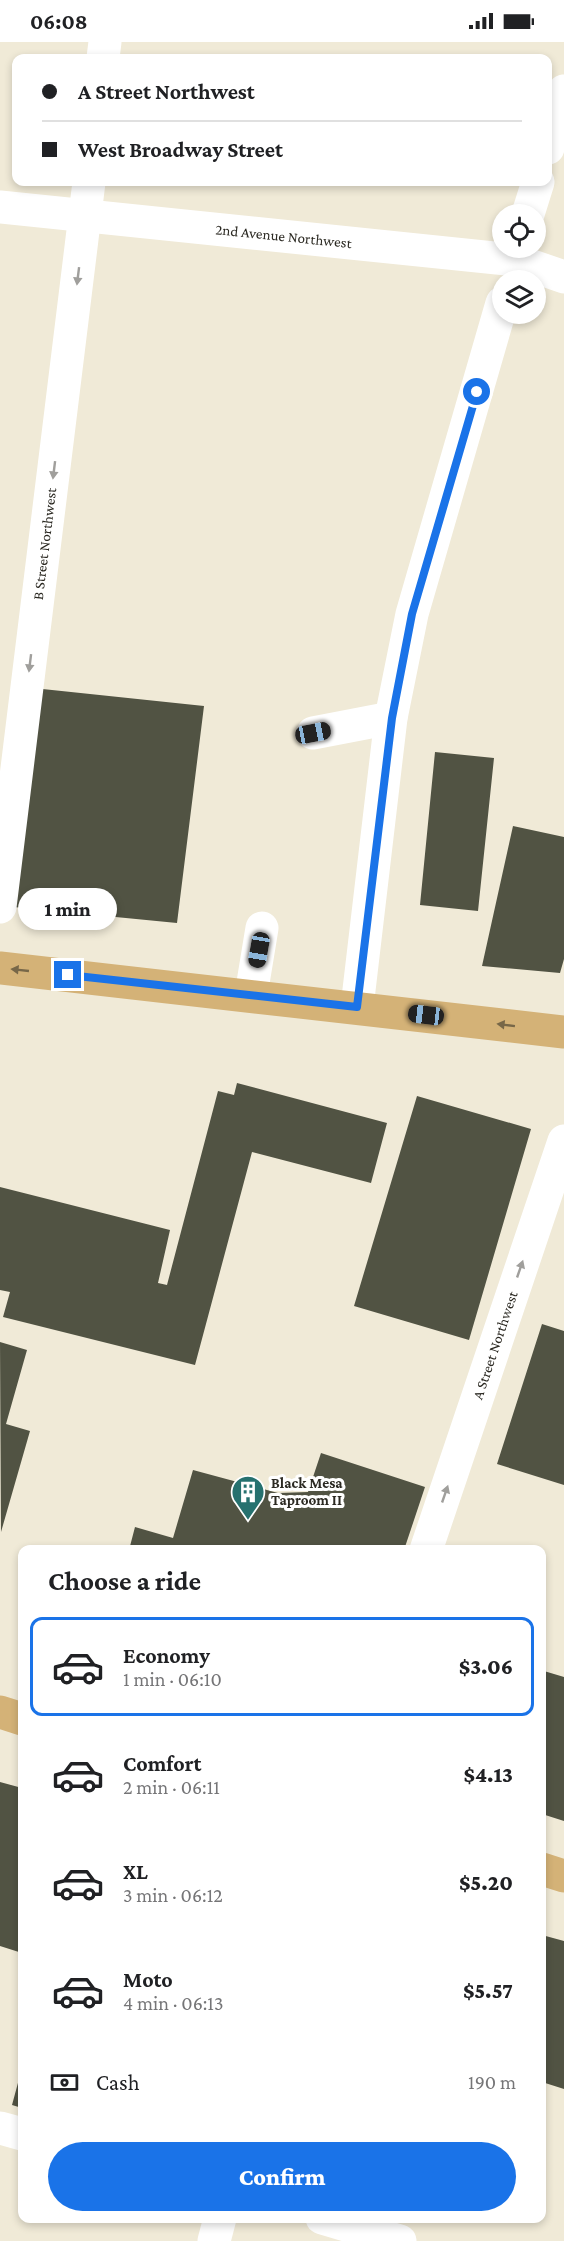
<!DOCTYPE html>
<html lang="en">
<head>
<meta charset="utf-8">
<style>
	:root { --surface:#fff; --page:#f6f6f6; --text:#202124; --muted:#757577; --line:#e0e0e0; --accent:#1a73e8 }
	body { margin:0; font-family:"Crimson Pro",serif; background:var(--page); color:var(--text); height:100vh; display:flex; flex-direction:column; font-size:22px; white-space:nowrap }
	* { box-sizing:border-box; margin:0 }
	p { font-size:20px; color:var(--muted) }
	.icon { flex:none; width:33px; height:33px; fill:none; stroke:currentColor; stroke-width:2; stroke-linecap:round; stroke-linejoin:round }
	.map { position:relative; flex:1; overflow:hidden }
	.sheet { position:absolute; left:18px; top:1503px; width:528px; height:678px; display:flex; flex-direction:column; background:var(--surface); border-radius:12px; box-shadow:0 3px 9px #0003 }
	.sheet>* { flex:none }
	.top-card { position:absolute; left:12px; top:12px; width:540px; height:132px; border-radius:12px; box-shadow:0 3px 9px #0003; display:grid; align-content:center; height:132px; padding:0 30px; background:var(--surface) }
	.controls { position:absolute; left:492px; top:162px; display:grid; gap:12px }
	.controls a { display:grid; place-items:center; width:54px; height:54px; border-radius:50%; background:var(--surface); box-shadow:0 3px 9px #0003; font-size:30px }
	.end { position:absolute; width:27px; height:27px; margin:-14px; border:8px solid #1a73e8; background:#fff; box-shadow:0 0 0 3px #fff }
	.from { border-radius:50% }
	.bubble { position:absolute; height:42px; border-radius:21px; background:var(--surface); box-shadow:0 3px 9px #0003; font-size:20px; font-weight:800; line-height:42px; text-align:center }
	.car { position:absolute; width:18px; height:36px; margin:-18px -9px; border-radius:8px; box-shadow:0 0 4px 2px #0007; background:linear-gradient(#222 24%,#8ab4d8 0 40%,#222 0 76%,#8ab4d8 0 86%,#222 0) }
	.top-card b { display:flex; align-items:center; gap:21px; height:57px; font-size:22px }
	.top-card b+b { border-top:2px solid var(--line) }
	.top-card i { width:15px; height:15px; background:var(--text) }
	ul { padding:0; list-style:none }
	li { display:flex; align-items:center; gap:18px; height:99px; margin:0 12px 9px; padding:0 18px; border:3px solid transparent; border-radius:12px }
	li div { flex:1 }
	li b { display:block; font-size:22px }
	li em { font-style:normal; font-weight:800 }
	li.on { border-color:var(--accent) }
	li>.icon { width:54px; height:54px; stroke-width:1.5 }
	h2 { padding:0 30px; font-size:27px; line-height:72px }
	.pay { display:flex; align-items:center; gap:15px; height:66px; padding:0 30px; font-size:22px }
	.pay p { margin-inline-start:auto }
	.primary-button { display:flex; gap:12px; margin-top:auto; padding:12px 30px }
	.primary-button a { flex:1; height:69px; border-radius:36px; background:var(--accent); color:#fff; font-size:24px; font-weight:800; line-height:69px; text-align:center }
	.status { display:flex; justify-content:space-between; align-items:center; height:42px; padding:0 30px; background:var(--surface); direction:ltr }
	.status svg { height:16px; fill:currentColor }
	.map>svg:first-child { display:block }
</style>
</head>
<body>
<div class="status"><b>06:08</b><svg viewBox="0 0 49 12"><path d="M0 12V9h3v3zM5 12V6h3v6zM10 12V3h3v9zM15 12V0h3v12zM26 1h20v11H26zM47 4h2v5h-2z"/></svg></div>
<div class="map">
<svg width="564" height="2199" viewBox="0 0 564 2199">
	<rect width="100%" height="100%" fill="#f0ead7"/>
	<!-- building -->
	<path fill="#515343" d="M33,646L204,664L177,881L3,864Z
		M435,710L494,716L478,869L420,863Z
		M513,784L564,795V917L560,931L482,924Z
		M237,1041L387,1081L371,1141L252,1110L195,1323L3,1275L10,1250L0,1248V1145L170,1188L158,1241L167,1243L218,1049L234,1053Z
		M417,1054L531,1087L469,1298L354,1264Z
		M542,1282L564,1289V1443L497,1422Z
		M0,1300L27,1308L6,1382L30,1389L1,1490Z
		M321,1411L425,1445L404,1508H129L135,1485L173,1496L193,1428L278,1451L308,1450Z
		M544,1629L564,1635V1779L542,1772Z
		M0,1740L22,1746V1911L0,1904Z
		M542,1893L564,1899V2047L542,2040Z
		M22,2026V2066L12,2063Z"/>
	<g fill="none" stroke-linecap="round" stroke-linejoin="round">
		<!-- minor -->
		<g stroke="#fff" stroke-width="33">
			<path d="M103,16L105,0"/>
			<path d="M548,106L564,49"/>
			<path id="s1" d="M0,165L515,218L564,235"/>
			<path d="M528,172L538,140"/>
			<path d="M313,691L391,676"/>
			<path id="s2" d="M0,865L89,140"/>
			<path d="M251,953L262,886"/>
			<path d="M357,965L391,676L412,572L502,261"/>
			<path id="s3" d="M426,1508L564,1099"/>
			<path d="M0,2086L22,2092"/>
			<path d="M322,2176L400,2199"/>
			<path d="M214,2199L220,2176"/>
		</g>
		<!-- major -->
		<path stroke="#d4b277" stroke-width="33" d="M0,926L564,990
			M0,1670L22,1677
			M542,1827L564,1834"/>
	</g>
	<!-- one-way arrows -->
	<defs><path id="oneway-solid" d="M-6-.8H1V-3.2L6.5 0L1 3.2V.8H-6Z" transform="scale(1.5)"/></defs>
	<g fill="#a09f9c">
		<use href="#oneway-solid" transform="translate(78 234) rotate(97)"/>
		<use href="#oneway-solid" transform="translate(54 428) rotate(97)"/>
		<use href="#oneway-solid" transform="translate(30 621) rotate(97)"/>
		<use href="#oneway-solid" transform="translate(520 1227) rotate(-71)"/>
		<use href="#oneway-solid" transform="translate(445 1452) rotate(-71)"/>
	</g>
	<g fill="#776748">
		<use href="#oneway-solid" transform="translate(20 928) rotate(-174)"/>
		<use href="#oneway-solid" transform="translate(506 983) rotate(-173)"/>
	</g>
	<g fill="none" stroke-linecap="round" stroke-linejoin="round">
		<!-- route -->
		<path stroke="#1a73e8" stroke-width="8" d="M68,933L357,965L392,676L412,572L477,350"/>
	</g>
	<!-- icons -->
	<defs>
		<g id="building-pin" transform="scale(1.725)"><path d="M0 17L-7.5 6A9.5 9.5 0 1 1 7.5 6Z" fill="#26716f" stroke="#fff"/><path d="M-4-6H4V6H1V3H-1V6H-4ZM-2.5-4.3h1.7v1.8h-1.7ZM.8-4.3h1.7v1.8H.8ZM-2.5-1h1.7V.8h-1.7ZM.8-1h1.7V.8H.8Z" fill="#fff"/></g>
	</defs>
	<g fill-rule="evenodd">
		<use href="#building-pin" x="248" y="1450"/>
	</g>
	<g text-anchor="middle" stroke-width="6" stroke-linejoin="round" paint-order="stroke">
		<!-- street labels -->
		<g font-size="15" fill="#2b2922" stroke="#fff">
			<text dy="5" stroke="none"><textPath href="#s1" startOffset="285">2nd Avenue Northwest</textPath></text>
			<text dy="5" stroke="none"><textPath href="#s2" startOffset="366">B Street Northwest</textPath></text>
			<text dy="5" stroke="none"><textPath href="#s3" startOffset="216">A Street Northwest</textPath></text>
		</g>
		<!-- poi labels -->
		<g font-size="15" font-weight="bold" fill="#2b2922" stroke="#fff" text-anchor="start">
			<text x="271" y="1446">Black Mesa<tspan x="271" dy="17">Taproom II</tspan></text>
		</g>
	</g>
</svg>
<div class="controls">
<a><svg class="icon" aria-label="locate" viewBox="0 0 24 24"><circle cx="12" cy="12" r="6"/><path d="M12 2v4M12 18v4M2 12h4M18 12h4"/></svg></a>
<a><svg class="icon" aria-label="layers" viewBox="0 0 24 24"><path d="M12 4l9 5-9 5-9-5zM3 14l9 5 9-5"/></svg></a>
</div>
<i class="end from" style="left:477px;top:350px"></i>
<i class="end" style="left:68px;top:933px"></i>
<div class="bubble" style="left:18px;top:846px;width:99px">1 min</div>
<i class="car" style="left:313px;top:691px;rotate:79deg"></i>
<i class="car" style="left:259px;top:908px;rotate:190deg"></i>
<i class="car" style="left:426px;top:973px;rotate:277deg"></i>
<div class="top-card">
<b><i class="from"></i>A Street Northwest</b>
<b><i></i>West Broadway Street</b>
</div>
<section class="sheet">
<h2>Choose a ride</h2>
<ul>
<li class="on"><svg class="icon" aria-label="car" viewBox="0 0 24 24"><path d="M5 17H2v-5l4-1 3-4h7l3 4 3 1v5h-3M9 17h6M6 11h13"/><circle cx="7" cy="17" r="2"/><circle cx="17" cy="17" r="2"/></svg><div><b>Economy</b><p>1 min · 06:10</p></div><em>$3.06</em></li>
<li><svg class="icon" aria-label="car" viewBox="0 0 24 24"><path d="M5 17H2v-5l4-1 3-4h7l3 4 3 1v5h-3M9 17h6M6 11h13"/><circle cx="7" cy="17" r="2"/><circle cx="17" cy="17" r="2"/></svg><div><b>Comfort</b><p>2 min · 06:11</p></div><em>$4.13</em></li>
<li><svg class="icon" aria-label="car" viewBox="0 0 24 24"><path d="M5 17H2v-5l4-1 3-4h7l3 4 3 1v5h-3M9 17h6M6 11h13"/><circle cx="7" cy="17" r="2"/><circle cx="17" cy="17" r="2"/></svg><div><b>XL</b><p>3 min · 06:12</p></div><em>$5.20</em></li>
<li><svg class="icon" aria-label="car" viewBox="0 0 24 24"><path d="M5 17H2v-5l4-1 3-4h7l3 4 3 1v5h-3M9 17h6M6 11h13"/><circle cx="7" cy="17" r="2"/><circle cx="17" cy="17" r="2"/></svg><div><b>Moto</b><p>4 min · 06:13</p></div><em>$5.57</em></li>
</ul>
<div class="pay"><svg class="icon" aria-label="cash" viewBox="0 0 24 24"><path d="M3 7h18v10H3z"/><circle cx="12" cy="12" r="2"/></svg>Cash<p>190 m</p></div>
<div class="primary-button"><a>Confirm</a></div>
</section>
</div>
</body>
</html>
